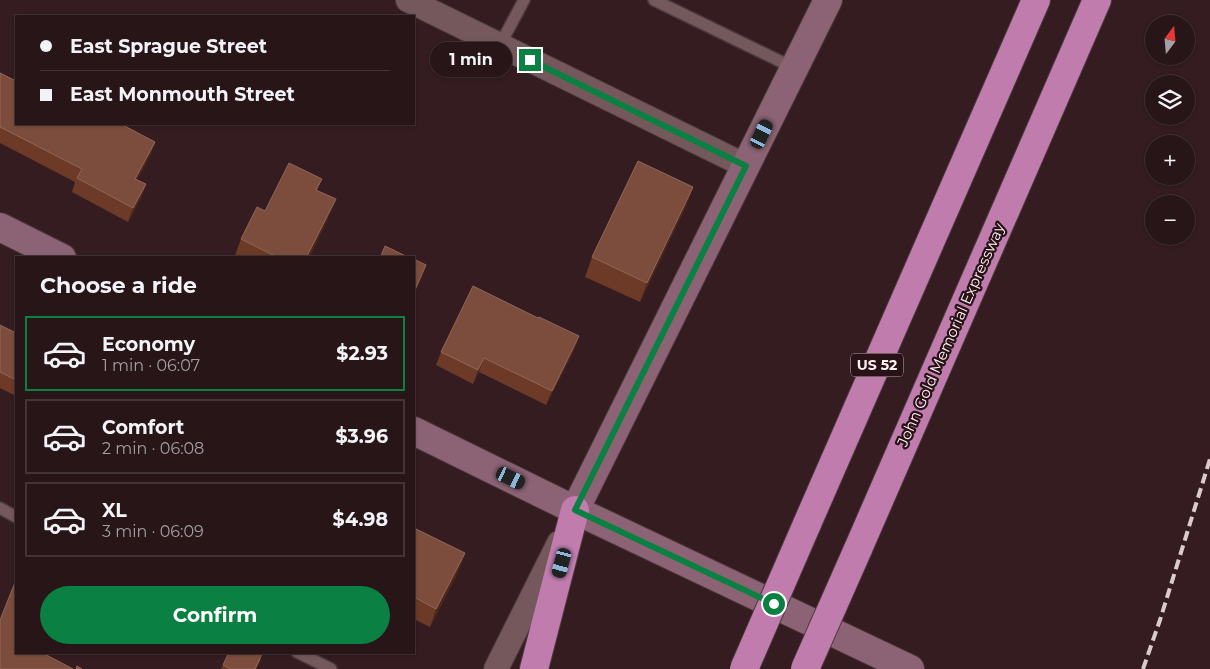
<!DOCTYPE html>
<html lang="en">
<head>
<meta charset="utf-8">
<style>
	:root { --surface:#271518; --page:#2f1e21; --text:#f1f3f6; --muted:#a49fa2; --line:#433437; --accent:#0b8043 }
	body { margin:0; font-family:Montserrat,sans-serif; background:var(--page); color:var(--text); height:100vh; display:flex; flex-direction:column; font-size:19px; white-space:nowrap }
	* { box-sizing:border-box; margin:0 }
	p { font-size:16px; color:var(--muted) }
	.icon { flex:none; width:28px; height:28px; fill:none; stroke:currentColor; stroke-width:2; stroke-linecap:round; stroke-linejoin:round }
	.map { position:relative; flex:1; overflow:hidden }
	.side { position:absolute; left:15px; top:256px; width:400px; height:398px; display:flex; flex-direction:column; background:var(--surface); border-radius:0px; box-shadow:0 1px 4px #0004,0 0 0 1px var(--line) }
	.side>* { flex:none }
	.guide { position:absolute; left:15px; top:15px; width:400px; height:110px; border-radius:0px; box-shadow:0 1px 4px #0004,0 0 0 1px var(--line); display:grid; align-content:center; height:110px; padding:0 25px; background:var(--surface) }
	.needle { width:32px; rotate:16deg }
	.tools { position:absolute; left:1145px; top:15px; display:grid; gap:10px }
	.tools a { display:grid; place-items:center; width:50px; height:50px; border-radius:50%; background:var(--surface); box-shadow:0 1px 4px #0004,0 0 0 1px var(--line); font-size:25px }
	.end { position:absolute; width:22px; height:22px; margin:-11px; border:6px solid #0b8043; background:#fff; box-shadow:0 0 0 2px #fff }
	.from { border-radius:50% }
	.bubble { position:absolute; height:35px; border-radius:18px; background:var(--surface); box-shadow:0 1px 4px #0004,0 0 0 1px var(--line); font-size:16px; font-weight:700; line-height:35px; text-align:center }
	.car { position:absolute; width:15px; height:30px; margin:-15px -8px; border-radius:6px; box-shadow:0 0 4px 1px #0007; background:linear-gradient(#222 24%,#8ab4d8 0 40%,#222 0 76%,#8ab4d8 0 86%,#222 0) }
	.guide b { display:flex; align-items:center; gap:18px; height:48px; font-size:19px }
	.guide b+b { border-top:1px solid var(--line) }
	.guide i { width:12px; height:12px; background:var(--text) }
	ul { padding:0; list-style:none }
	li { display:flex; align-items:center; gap:15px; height:75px; margin:0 10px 8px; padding:0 15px; border:2px solid var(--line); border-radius:0px }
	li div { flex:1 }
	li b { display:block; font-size:19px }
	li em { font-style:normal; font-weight:700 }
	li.selected { border-color:var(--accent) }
	li>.icon { width:45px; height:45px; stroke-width:1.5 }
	h2 { padding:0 25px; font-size:22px; line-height:60px }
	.action { display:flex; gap:10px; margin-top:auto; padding:10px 25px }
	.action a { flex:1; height:58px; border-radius:30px; background:var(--accent); color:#fff; font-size:20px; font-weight:700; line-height:58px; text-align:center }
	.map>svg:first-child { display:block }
</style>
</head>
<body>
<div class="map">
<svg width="1210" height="669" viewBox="0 0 1210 669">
	<rect width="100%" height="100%" fill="#341c20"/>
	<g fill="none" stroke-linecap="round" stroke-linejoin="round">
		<!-- lane casing -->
		<g stroke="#4c393d" stroke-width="14">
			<path id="lane" d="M654,0L794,68
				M500,45L524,0
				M0,508L16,517
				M297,652L331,669"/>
		</g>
		<!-- street casing -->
		<g stroke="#4c393d" stroke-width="26">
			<path id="street" d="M408,0L746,166
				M496,669L559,543"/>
		</g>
		<!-- secondary casing -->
		<g stroke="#4c393d" stroke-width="30">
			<path id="secondary" d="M0,227L62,258
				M414,431L575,510L910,669
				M575,510L828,0"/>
		</g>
		<!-- highway casing -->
		<g stroke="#4c393d" stroke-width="30">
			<path id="highway" d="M807,524L1036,0
				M858,549L1097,0
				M534,669L575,510"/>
		</g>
		<!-- lane -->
		<use href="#lane" stroke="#75585c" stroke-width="11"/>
		<!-- street -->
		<use href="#street" stroke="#75585c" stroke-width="24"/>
		<!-- secondary -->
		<use href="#secondary" stroke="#8b6374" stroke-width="28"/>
		<!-- highway -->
		<use href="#highway" stroke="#bf7cad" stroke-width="28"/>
		<!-- rail -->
		<path stroke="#dbcbcc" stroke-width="4" stroke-dasharray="10 5" stroke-linecap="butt" d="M1143,669L1160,620L1210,459"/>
		<!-- highway-bridge casing -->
		<g stroke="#4c393d" stroke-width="30" stroke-linecap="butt">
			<path id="highway-bridge" d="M744,669L807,524
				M805,669L858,549"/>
		</g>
		<!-- highway-bridge -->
		<use href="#highway-bridge" stroke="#bf7cad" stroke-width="28"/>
	</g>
	<!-- wall -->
	<path fill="#6c3a26" d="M0,73L16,81L155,142L150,156L137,180L146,184L141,198L128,222L72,192L75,182L0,143Z
		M322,179L317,190L328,218L309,258H234L241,239L265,211Z
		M693,187L686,206L640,302L585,277L592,257Z
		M538,318L579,336L574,350L546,405L479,372L473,384L436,365L441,352Z
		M0,325L16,333V396L0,388Z
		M414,528L465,553L458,572L430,627L414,619Z
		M261,659L256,669H221L223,665Z"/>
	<!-- shaded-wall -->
	<path fill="#4f261b" d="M155,142L150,156L130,193L135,179Z
		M146,184L141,198L128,222L133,208Z
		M693,187L686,206L640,302L647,283Z
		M336,199L328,218L309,258H306Z
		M426,265L421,279L414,295V292Z
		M579,336L574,350L546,405L552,391Z
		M484,358L479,372L473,384L478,370Z
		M465,553L458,572L430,627L436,609Z"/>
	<!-- building -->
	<path fill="#7c4d3c" stroke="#906758" d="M0,73L16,81V124H121L155,142L135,179L146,184L133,208L77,178L82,169L0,127Z
		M638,161L693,187L647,283L592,257Z
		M289,163L322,179L316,190L336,199L306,258H279L241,239L257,207L265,211Z
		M385,246L410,258H380Z
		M414,259L426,265L414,292Z
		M473,286L538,318L539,317L579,336L552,391L484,358L478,370L441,352Z
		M0,325L16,333V380L0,372Z
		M414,528L465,553L436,609L414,597Z
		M16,580V652H41L73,669H0V620Z
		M229,652H263L255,669H231L223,665Z
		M77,666L82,669H76Z"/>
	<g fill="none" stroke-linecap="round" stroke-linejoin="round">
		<!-- route -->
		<path stroke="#0b8043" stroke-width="6" d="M530,60L746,166L575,510L774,604"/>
	</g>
	<g text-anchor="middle" stroke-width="4.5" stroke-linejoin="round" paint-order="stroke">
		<!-- shield labels -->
		<rect fill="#291217" stroke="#beadb0" stroke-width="1" x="851" y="353.5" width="52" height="23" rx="4"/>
		<g font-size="14" font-weight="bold" fill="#fef0f1">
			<text x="877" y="370">US 52</text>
		</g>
		<!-- street labels -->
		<g font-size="15" fill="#fef0f1" stroke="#291217">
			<text transform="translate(951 335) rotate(-66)" y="5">John Gold Memorial Expressway</text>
		</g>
	</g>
</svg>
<div class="tools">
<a><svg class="needle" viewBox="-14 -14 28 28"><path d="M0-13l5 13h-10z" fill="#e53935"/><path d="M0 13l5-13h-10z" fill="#a49fa2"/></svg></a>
<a><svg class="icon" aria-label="layers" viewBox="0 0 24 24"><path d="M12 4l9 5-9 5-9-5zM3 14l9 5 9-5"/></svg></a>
<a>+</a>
<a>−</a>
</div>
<i class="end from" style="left:774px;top:604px"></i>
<i class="end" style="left:530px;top:60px"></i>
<div class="bubble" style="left:430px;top:42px;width:82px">1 min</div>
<i class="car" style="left:762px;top:134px;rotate:26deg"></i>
<i class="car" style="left:511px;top:478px;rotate:116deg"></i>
<i class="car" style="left:562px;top:563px;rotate:195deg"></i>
<div class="guide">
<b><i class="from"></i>East Sprague Street</b>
<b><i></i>East Monmouth Street</b>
</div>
<section class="side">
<h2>Choose a ride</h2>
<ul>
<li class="selected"><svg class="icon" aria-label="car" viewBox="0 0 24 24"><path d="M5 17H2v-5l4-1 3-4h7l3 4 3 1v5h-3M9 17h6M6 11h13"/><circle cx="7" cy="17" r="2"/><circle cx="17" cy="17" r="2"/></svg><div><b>Economy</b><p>1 min · 06:07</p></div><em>$2.93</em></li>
<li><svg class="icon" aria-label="car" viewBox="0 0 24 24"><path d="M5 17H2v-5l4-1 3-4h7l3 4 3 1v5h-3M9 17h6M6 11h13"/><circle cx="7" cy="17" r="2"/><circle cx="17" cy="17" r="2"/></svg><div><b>Comfort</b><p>2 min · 06:08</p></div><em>$3.96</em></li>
<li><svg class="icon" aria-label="car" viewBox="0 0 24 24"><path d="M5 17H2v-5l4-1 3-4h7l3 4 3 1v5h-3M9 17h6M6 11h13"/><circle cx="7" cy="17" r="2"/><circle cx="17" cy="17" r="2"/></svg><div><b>XL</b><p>3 min · 06:09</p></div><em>$4.98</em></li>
</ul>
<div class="action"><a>Confirm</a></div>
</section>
</div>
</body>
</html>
